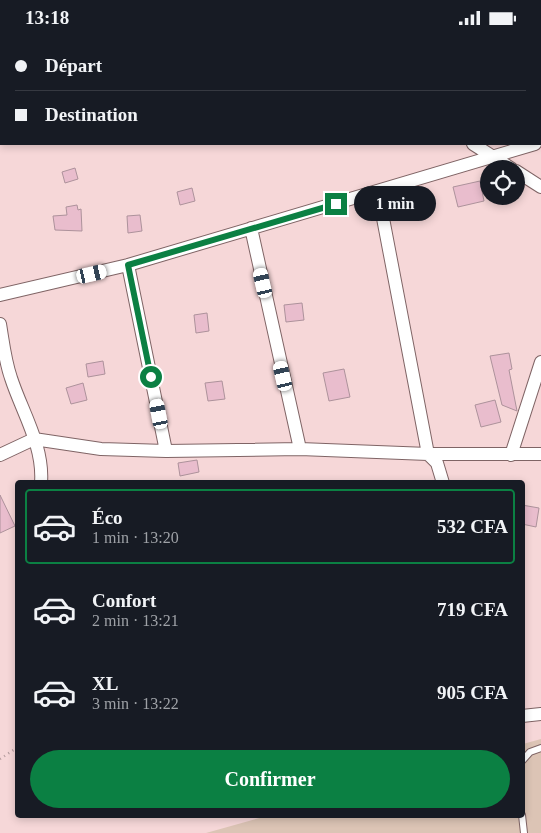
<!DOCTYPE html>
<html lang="fr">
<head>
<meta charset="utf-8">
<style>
	:root { --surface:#171b24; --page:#242831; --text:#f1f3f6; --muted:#9ea1a6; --line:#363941; --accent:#0b8043 }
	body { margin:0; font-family:Georgia,serif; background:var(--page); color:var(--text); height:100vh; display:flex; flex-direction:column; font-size:19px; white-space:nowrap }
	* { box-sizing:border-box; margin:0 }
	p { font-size:16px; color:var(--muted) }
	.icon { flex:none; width:28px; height:28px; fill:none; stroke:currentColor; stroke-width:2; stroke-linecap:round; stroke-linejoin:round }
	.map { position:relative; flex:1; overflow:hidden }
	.drawer { position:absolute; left:15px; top:445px; width:510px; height:338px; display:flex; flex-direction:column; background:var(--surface); border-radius:5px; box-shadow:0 2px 8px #0003 }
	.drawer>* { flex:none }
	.banner { position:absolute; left:0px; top:0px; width:541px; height:110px; box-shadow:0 2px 8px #0003; display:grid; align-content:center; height:110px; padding:0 15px; background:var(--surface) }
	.tools { position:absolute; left:480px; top:125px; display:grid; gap:10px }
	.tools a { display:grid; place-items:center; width:45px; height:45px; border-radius:50%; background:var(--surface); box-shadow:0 2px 8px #0003; font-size:25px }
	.end { position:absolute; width:22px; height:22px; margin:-11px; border:6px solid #0b8043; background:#fff; box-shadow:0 0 0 2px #fff }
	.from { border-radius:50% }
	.bubble { position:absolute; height:35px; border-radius:18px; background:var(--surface); box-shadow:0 2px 8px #0003; font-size:16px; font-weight:700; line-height:35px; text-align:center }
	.car { position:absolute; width:15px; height:30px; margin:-15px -8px; border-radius:6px; box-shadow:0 0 4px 1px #0007; background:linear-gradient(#fff 24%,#345 0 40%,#fff 0 76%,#345 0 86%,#fff 0) }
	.banner b { display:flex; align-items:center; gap:18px; height:48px; font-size:19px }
	.banner b+b { border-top:1px solid var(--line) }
	.banner i { width:12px; height:12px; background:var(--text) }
	ul { padding:9px 0 0; list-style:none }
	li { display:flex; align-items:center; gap:15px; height:75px; margin:0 10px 8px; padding:0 5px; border:2px solid transparent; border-radius:5px }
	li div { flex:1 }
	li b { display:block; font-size:19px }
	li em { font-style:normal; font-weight:700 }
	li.active { border-color:var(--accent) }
	li>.icon { width:45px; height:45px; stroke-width:1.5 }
	.action { display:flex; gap:10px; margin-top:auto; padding:10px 15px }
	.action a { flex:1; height:58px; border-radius:30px; background:var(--accent); color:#fff; font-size:20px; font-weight:700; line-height:58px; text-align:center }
	.status { display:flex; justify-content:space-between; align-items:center; height:35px; padding:0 25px; background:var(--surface); direction:ltr }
	.status svg { height:14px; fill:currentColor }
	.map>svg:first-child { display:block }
</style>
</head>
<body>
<div class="status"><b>13:18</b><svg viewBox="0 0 49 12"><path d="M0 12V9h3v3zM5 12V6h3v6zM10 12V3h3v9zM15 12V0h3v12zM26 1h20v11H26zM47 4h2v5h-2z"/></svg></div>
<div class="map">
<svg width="541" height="798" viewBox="0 0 541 798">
	<rect width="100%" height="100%" fill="#f6d7d8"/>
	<!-- green -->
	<path fill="#dcc4b5" d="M541,704V798H206L270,780H522L523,709Z"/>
	<!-- building -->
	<path fill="#e9bdcd" stroke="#ad929b" d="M75,133L78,144L65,148L62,137Z
		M480,146L484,166L458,172L453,152Z
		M192,153L195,166L180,170L177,157Z
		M77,170L78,175L81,174L82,196L55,195L53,181L67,180L66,172Z
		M140,180L142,196L128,198L127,181Z
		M302,268L304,285L286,287L284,270Z
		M207,278L209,296L196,298L194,280Z
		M509,318L512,334L509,335L517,376L502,370L490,321Z
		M103,326L105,339L88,342L86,329Z
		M344,334L350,362L329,366L323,338Z
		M222,346L225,364L208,366L205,348Z
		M83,348L87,365L71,369L66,353Z
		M495,365L501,387L481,392L475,370Z
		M197,425L199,437L180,441L178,428Z
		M0,460L15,491L0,498Z
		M522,470L539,473L536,492L522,489Z"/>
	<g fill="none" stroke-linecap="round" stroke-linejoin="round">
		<!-- service casing -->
		<g stroke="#7f6465" stroke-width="8">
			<path id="service" d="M522,726L530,717L541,713
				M522,780L524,798"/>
		</g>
		<!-- minor casing -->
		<g stroke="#7f6465" stroke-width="14">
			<path id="minor" d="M372,0L373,1
				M473,109L512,134
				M516,136L541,152
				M378,157L428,419L437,428L443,448
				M251,193L300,414
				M128,230L166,416
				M0,260L128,230L535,109
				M0,289C3,307 5,326 11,343C22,377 44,411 41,448
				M0,420L34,404L101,414L166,416L300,414L428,419H541
				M511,420L541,327
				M522,681L541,679"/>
		</g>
		<!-- path -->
		<path stroke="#b1999a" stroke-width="2.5" stroke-dasharray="1 4" stroke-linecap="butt" d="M317,0L319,1
			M0,724L18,712"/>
		<!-- service -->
		<use href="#service" stroke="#fff" stroke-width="6"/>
		<!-- minor -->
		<use href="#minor" stroke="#fff" stroke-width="12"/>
	</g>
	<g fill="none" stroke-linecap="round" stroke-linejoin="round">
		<!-- route -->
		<path stroke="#0b8043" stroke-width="6" d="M151,342L128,230L336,169"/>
	</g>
</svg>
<div class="tools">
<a><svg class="icon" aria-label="locate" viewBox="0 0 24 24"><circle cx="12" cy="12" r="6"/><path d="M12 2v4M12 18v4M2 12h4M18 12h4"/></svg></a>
</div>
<i class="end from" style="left:151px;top:342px"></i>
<i class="end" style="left:336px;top:169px"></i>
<div class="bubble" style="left:354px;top:151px;width:82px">1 min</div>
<i class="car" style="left:92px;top:239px;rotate:77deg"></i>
<i class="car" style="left:263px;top:248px;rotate:347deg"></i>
<i class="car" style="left:283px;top:341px;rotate:347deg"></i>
<i class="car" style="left:159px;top:379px;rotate:349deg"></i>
<div class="banner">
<b><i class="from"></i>Départ</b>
<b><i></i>Destination</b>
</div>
<section class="drawer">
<ul>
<li class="active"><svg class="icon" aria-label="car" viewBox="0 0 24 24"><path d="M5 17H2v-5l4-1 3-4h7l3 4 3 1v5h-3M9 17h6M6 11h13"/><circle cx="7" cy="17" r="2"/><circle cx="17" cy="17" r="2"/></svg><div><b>Éco</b><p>1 min · 13:20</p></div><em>532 CFA</em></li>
<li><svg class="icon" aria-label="car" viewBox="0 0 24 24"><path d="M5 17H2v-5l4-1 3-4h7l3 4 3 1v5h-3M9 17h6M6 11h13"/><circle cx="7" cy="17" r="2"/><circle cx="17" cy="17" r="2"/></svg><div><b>Confort</b><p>2 min · 13:21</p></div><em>719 CFA</em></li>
<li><svg class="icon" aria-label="car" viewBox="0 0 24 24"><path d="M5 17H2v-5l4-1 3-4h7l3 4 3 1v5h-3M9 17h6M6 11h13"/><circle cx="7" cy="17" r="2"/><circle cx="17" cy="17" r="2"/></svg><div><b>XL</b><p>3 min · 13:22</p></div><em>905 CFA</em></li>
</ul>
<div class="action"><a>Confirmer</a></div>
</section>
</div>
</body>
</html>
